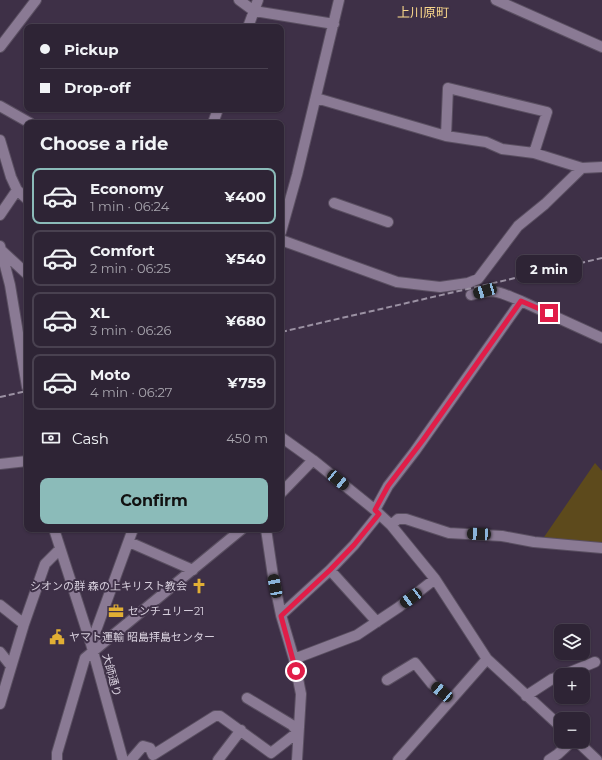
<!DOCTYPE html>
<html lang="en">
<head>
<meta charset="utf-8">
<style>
	:root { --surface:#2e2435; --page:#3a3041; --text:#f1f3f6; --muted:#a7a4ad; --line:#494150; --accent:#8bbbb9 }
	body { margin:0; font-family:Montserrat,"Noto Sans JP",sans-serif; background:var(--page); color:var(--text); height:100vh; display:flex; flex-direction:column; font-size:15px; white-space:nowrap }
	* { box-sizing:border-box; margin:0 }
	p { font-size:13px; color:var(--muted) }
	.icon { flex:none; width:22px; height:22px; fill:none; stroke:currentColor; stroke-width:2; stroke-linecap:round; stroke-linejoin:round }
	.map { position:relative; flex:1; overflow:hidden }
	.side { position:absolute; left:24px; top:120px; width:260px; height:412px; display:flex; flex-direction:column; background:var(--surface); border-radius:8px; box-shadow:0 1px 3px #0004,0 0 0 1px var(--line) }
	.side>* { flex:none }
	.top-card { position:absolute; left:24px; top:24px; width:260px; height:88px; border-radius:8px; box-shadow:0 1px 3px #0004,0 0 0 1px var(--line); display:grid; align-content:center; height:88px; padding:0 16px; background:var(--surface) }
	.fabs { position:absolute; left:554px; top:624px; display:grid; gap:8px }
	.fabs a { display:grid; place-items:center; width:36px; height:36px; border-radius:8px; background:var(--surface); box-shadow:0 1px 3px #0004,0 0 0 1px var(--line); font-size:20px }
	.end { position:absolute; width:18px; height:18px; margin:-9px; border:5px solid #e11d48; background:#fff; box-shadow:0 0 0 2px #fff }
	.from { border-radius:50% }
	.bubble { position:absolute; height:28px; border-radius:8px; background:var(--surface); box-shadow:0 1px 3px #0004,0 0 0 1px var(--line); font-size:13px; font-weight:700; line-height:28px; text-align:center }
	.car { position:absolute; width:12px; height:24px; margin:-12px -6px; border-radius:5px; box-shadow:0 0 3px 1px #0007; background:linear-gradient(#222 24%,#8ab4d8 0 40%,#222 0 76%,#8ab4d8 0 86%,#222 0) }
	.top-card b { display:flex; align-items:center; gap:14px; height:38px; font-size:15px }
	.top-card b+b { border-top:1px solid var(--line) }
	.top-card i { width:10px; height:10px; background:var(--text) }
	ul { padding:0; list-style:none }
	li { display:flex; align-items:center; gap:12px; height:56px; margin:0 8px 6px; padding:0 8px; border:2px solid var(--line); border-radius:8px }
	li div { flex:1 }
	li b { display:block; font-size:15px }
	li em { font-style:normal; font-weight:700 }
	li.current { border-color:var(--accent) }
	li>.icon { width:36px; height:36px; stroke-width:1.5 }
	h2 { padding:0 16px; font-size:18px; line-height:48px }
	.pay { display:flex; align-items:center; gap:10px; height:44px; padding:0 16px; font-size:15px }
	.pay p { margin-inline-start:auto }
	.button { display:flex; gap:8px; margin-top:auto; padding:8px 16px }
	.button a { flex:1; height:46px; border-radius:8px; background:var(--accent); color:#111; font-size:16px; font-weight:700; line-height:46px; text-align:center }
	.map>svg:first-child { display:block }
</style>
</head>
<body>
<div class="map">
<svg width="602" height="760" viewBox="0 0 602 760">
	<rect width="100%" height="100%" fill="#3e3047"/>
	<!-- green -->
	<path fill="#5d4a1c" d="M595,463L602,471V546L542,540Z"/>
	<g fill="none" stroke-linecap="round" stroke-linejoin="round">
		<!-- minor casing -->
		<g stroke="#5a4f61" stroke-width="12">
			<path id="minor" d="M239,0L254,11L334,24
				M496,0L602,47
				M248,27L258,0
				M0,47L36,0
				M316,98L446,136L486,142L502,149L534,153L582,168L602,167
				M0,106L30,123
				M213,123L218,109
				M446,136L448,88L547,112L534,153
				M0,140L11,177L17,190L27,199
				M334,203L388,222
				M0,215L17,190
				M281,232L297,175L339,0
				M281,240L397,282L440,287L468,283L478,279L518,226L545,204L582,168
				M0,246L10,285L27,387
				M2,251L27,274
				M471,295C496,288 498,292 521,301
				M281,437L313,460L375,510L391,525L435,579L487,659L561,727
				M0,464L27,461
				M281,493L313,460
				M375,510L388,486L415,451L521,301L602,338
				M391,525L398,519H406L449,533L502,536L534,542L602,548
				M54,529L91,644L123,760
				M266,529L273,576L281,615L294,659L301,694L297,760
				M129,542L193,570
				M330,570L377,622
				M0,605L24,624
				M281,615L330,570L354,545L379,514
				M91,644L133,529
				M0,652L11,666
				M294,659L357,635L399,607L435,579
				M563,675L595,662
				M387,680L415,663L432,684L451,700
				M526,696L552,679L561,676
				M247,698L292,725L298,732
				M0,704L24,624L45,564L60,549
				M577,741L597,760
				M57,760V753L85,658L242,529
				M131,760L143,746L150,748L153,755L215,716H220L271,753L298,732
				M218,760L241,730
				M398,760L487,659
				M549,760L558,754L572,741"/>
		</g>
		<!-- minor -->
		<use href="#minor" stroke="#8a7a94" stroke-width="10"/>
		<!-- rail -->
		<path stroke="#9b91a3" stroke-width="2" stroke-dasharray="6 3" stroke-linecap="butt" d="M281,332L602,258
			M0,397L27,391"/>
	</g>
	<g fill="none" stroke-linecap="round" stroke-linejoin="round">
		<!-- route -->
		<path stroke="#e11d48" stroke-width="5" d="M296,671L281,616L330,570L354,545L379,514L375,510L388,486L423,440L521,301L549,313"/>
	</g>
	<!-- icons -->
	<defs>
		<g id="church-bare" transform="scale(1.2)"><path d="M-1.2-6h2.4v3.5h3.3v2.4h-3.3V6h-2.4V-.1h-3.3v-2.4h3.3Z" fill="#e1af34" stroke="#3e3047" stroke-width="2.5" paint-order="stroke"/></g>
		<g id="office-bare" transform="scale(1.2)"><path d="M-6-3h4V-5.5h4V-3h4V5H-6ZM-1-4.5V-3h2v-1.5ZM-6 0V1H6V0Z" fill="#e1af34" stroke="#3e3047" stroke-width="2.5" paint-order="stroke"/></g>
		<g id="civic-bare" transform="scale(1.2)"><path d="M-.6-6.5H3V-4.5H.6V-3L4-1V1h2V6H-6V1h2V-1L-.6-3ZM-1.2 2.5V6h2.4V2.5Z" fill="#e1af34" stroke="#3e3047" stroke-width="2.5" paint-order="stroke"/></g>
	</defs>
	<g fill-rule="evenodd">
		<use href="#church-bare" x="199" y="586"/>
		<use href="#office-bare" x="116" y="611"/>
		<use href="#civic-bare" x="57" y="637"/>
	</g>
	<g text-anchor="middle" stroke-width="4" stroke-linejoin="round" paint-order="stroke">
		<!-- poi labels -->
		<g font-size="11" fill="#d7cfdd" stroke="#3e3047" text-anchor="start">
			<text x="187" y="590" text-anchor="end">シオンの群 森の上キリスト教会</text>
			<text x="128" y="615">センチュリー21</text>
			<text x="69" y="641">ヤマト運輸 昭島拝島センター</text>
		</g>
		<!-- street labels -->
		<g font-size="11" fill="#d7cfdd" stroke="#3e3047">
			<text transform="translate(112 675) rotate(75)" y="4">大師通り</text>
		</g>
		<!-- quarter labels -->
		<g font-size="13" fill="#f6d48a" stroke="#3e3047">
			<text x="423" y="17">上川原町</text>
		</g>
	</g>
</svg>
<div class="fabs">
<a><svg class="icon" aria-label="layers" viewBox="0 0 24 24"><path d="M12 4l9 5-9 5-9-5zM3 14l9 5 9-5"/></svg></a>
<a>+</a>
<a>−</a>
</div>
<i class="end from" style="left:296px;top:671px"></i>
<i class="end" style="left:549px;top:313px"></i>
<div class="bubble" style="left:516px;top:255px;width:66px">2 min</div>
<i class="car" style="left:485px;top:291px;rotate:254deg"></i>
<i class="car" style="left:338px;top:480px;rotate:129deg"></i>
<i class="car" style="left:479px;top:534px;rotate:273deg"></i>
<i class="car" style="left:275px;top:586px;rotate:349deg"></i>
<i class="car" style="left:411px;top:598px;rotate:233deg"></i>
<i class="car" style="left:442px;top:692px;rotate:310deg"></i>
<div class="top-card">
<b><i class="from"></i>Pickup</b>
<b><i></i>Drop-off</b>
</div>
<section class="side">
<h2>Choose a ride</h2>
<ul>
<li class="current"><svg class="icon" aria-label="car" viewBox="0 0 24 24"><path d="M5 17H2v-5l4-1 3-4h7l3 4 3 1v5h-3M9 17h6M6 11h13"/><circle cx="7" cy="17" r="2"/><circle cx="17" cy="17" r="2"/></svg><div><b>Economy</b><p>1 min · 06:24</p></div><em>¥400</em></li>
<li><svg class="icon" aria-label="car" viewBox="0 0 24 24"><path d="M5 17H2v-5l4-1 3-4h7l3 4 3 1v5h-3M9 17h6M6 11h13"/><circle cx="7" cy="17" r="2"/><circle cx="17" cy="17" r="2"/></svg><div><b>Comfort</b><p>2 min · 06:25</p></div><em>¥540</em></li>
<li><svg class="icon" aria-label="car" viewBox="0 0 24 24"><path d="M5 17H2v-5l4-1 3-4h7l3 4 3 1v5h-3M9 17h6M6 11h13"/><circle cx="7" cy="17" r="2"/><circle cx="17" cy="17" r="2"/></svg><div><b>XL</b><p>3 min · 06:26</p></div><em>¥680</em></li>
<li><svg class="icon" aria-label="car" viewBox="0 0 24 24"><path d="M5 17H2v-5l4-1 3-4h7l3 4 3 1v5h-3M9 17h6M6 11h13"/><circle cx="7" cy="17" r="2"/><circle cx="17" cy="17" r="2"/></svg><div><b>Moto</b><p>4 min · 06:27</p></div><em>¥759</em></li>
</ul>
<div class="pay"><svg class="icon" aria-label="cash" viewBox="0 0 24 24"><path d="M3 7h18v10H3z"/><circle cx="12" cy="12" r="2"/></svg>Cash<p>450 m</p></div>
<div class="button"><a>Confirm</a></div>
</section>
</div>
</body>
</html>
